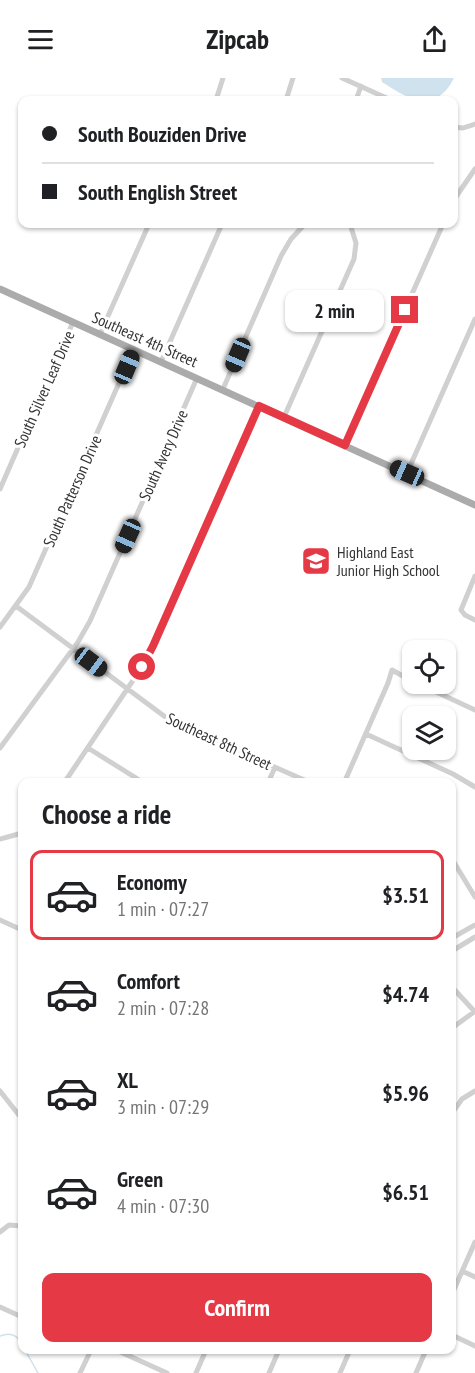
<!DOCTYPE html>
<html lang="en">
<head>
<meta charset="utf-8">
<style>
	:root { --surface:#fff; --page:#f2f2f2; --text:#202124; --muted:#757577; --line:#e0e0e0; --accent:#e63946 }
	body { margin:0; font-family:"PT Sans Narrow",sans-serif; background:var(--page); color:var(--text); height:100vh; display:flex; flex-direction:column; font-size:22px; white-space:nowrap }
	* { box-sizing:border-box; margin:0 }
	p { font-size:20px; color:var(--muted) }
	.icon { flex:none; width:33px; height:33px; fill:none; stroke:currentColor; stroke-width:2; stroke-linecap:round; stroke-linejoin:round }
	.map { position:relative; flex:1; overflow:hidden }
	.sheet { position:absolute; left:18px; top:700px; width:438px; height:576px; display:flex; flex-direction:column; background:var(--surface); border-radius:12px; box-shadow:0 2px 4px #0004 }
	.sheet>* { flex:none }
	.top-card { position:absolute; left:18px; top:18px; width:440px; height:132px; border-radius:12px; box-shadow:0 2px 4px #0004; display:grid; align-content:center; height:132px; padding:0 24px; background:var(--surface) }
	.controls { position:absolute; left:402px; top:562px; display:grid; gap:12px }
	.controls a { display:grid; place-items:center; width:54px; height:54px; border-radius:12px; background:var(--surface); box-shadow:0 2px 4px #0004; font-size:30px }
	.end { position:absolute; width:27px; height:27px; margin:-14px; border:8px solid #e63946; background:#fff; box-shadow:0 0 0 3px #fff }
	.from { border-radius:50% }
	.bubble { position:absolute; height:42px; border-radius:12px; background:var(--surface); box-shadow:0 2px 4px #0004; font-size:20px; font-weight:700; line-height:42px; text-align:center }
	.car { position:absolute; width:18px; height:36px; margin:-18px -9px; border-radius:8px; box-shadow:0 0 4px 2px #0007; background:linear-gradient(#222 24%,#8ab4d8 0 40%,#222 0 76%,#8ab4d8 0 86%,#222 0) }
	.top-card b { display:flex; align-items:center; gap:21px; height:57px; font-size:22px }
	.top-card b+b { border-top:2px solid var(--line) }
	.top-card i { width:15px; height:15px; background:var(--text) }
	ul { padding:0; list-style:none }
	li { display:flex; align-items:center; gap:18px; height:90px; margin:0 12px 9px; padding:0 12px; border:3px solid transparent; border-radius:12px }
	li div { flex:1 }
	li b { display:block; font-size:22px }
	li em { font-style:normal; font-weight:700 }
	li.on { border-color:var(--accent) }
	li>.icon { width:54px; height:54px; stroke-width:1.5 }
	h2 { padding:0 24px; font-size:27px; line-height:72px }
	.primary-button { display:flex; gap:12px; margin-top:auto; padding:12px 24px }
	.primary-button a { flex:1; height:69px; border-radius:12px; background:var(--accent); color:#fff; font-size:24px; font-weight:700; line-height:69px; text-align:center }
	header { display:flex; justify-content:space-between; align-items:center; height:78px; padding:0 24px; background:var(--surface); font-size:27px; font-weight:700 }
	.map>svg:first-child { display:block }
</style>
</head>
<body>
<header><svg class="icon" aria-label="menu" viewBox="0 0 24 24"><path d="M4 6h16M4 12h16M4 18h16"/></svg>Zipcab<svg class="icon" aria-label="share" viewBox="0 0 24 24"><path d="M12 15V3M7 8l5-5 5 5M5 13v7h14v-7"/></svg></header>
<div class="map">
<svg width="475" height="1295" viewBox="0 0 475 1295">
	<rect width="100%" height="100%" fill="#fff"/>
	<!-- water -->
	<path fill="#cfe2ee" d="M381,0H454C436,36 409,22 382,4Z"/>
	<g fill="none" stroke-linecap="round" stroke-linejoin="round">
		<!-- stream -->
		<path stroke="#cfe2ee" stroke-width="1.5" d="M0,1258C10,1254 18,1257 22,1267
			M25,1272L38,1295"/>
		<!-- minor -->
		<path stroke="#d0d0d0" stroke-width="5" d="M342,0L391,22
			M216,22L223,0
			M286,22L293,0
			M356,22L361,8
			M453,49L463,50L475,46
			M453,123L475,91
			M100,256L149,146
			M161,284L222,146
			M223,311L281,178L291,161L305,146
			M284,339L354,181L356,165L350,146
			M345,367L443,146
			M407,395L475,241
			M0,411L73,244
			M475,498L461,532L465,537L475,542
			M16,528L164,638L188,651L311,705
			M0,549L29,509L134,271
			M419,606L475,632
			M366,656L453,696L475,709
			M0,670L78,564L90,543L197,300
			M88,670L144,705
			M64,705L142,589L153,568L259,328
			M268,705L275,689
			M344,705L388,605L392,592L412,603
			M0,761L22,755
			M452,781L475,819
			M0,842L22,852
			M452,860L475,847
			M452,873L475,859
			M452,909L475,934
			M452,950L474,934
			M0,1013L22,1041
			M452,1035L462,1021L475,1013
			M0,1154L9,1147L22,1148
			M462,1193L475,1199
			M452,1216L475,1164
			M0,1229L22,1239
			M452,1257L475,1268
			M116,1272L167,1295
			M80,1295L91,1272
			M196,1295L206,1272
			M269,1295L279,1272
			M340,1295L350,1272
			M416,1295L426,1272"/>
		<!-- major -->
		<path stroke="#ababab" stroke-width="7" d="M0,211L475,427"/>
	</g>
	<g fill="none" stroke-linecap="round" stroke-linejoin="round">
		<!-- route -->
		<path stroke="#e63946" stroke-width="8" d="M142,589L153,568L259,328L345,367L405,232"/>
	</g>
	<!-- icons -->
	<defs>
		<g id="school-square" transform="scale(1.5)"><rect x="-9" y="-9" width="18" height="18" rx="4" fill="#e63946" stroke="#fff"/><path d="M0-5L7-2L0 1L-7-2ZM-4 1L0 2.5L4 1V4Q0 6-4 4Z" fill="#fff"/></g>
	</defs>
	<g fill-rule="evenodd">
		<use href="#school-square" x="316" y="483"/>
	</g>
	<g text-anchor="middle" stroke-width="6" stroke-linejoin="round" paint-order="stroke">
		<!-- street labels -->
		<g font-size="16" fill="#333" stroke="#fff">
			<text transform="translate(145 261) rotate(24)" y="6">Southeast 4th Street</text>
			<text transform="translate(44 311) rotate(-66)" y="6">South Silver Leaf Drive</text>
			<text transform="translate(163 377) rotate(-66)" y="6">South Avery Drive</text>
			<text transform="translate(72 413) rotate(-66)" y="6">South Patterson Drive</text>
			<text transform="translate(219 663) rotate(25)" y="6">Southeast 8th Street</text>
		</g>
		<!-- poi labels -->
		<g font-size="16" fill="#333" stroke="#fff" text-anchor="start">
			<text x="337" y="480">Highland East<tspan x="337" dy="18">Junior High School</tspan></text>
		</g>
	</g>
</svg>
<div class="controls">
<a><svg class="icon" aria-label="locate" viewBox="0 0 24 24"><circle cx="12" cy="12" r="6"/><path d="M12 2v4M12 18v4M2 12h4M18 12h4"/></svg></a>
<a><svg class="icon" aria-label="layers" viewBox="0 0 24 24"><path d="M12 4l9 5-9 5-9-5zM3 14l9 5 9-5"/></svg></a>
</div>
<i class="end from" style="left:142px;top:589px"></i>
<i class="end" style="left:405px;top:232px"></i>
<div class="bubble" style="left:285px;top:212px;width:99px">2 min</div>
<i class="car" style="left:238px;top:277px;rotate:203deg"></i>
<i class="car" style="left:127px;top:289px;rotate:23deg"></i>
<i class="car" style="left:407px;top:395px;rotate:294deg"></i>
<i class="car" style="left:128px;top:458px;rotate:204deg"></i>
<i class="car" style="left:91px;top:584px;rotate:127deg"></i>
<div class="top-card">
<b><i class="from"></i>South Bouziden Drive</b>
<b><i></i>South English Street</b>
</div>
<section class="sheet">
<h2>Choose a ride</h2>
<ul>
<li class="on"><svg class="icon" aria-label="car" viewBox="0 0 24 24"><path d="M5 17H2v-5l4-1 3-4h7l3 4 3 1v5h-3M9 17h6M6 11h13"/><circle cx="7" cy="17" r="2"/><circle cx="17" cy="17" r="2"/></svg><div><b>Economy</b><p>1 min · 07:27</p></div><em>$3.51</em></li>
<li><svg class="icon" aria-label="car" viewBox="0 0 24 24"><path d="M5 17H2v-5l4-1 3-4h7l3 4 3 1v5h-3M9 17h6M6 11h13"/><circle cx="7" cy="17" r="2"/><circle cx="17" cy="17" r="2"/></svg><div><b>Comfort</b><p>2 min · 07:28</p></div><em>$4.74</em></li>
<li><svg class="icon" aria-label="car" viewBox="0 0 24 24"><path d="M5 17H2v-5l4-1 3-4h7l3 4 3 1v5h-3M9 17h6M6 11h13"/><circle cx="7" cy="17" r="2"/><circle cx="17" cy="17" r="2"/></svg><div><b>XL</b><p>3 min · 07:29</p></div><em>$5.96</em></li>
<li><svg class="icon" aria-label="car" viewBox="0 0 24 24"><path d="M5 17H2v-5l4-1 3-4h7l3 4 3 1v5h-3M9 17h6M6 11h13"/><circle cx="7" cy="17" r="2"/><circle cx="17" cy="17" r="2"/></svg><div><b>Green</b><p>4 min · 07:30</p></div><em>$6.51</em></li>
</ul>
<div class="primary-button"><a>Confirm</a></div>
</section>
</div>
</body>
</html>
